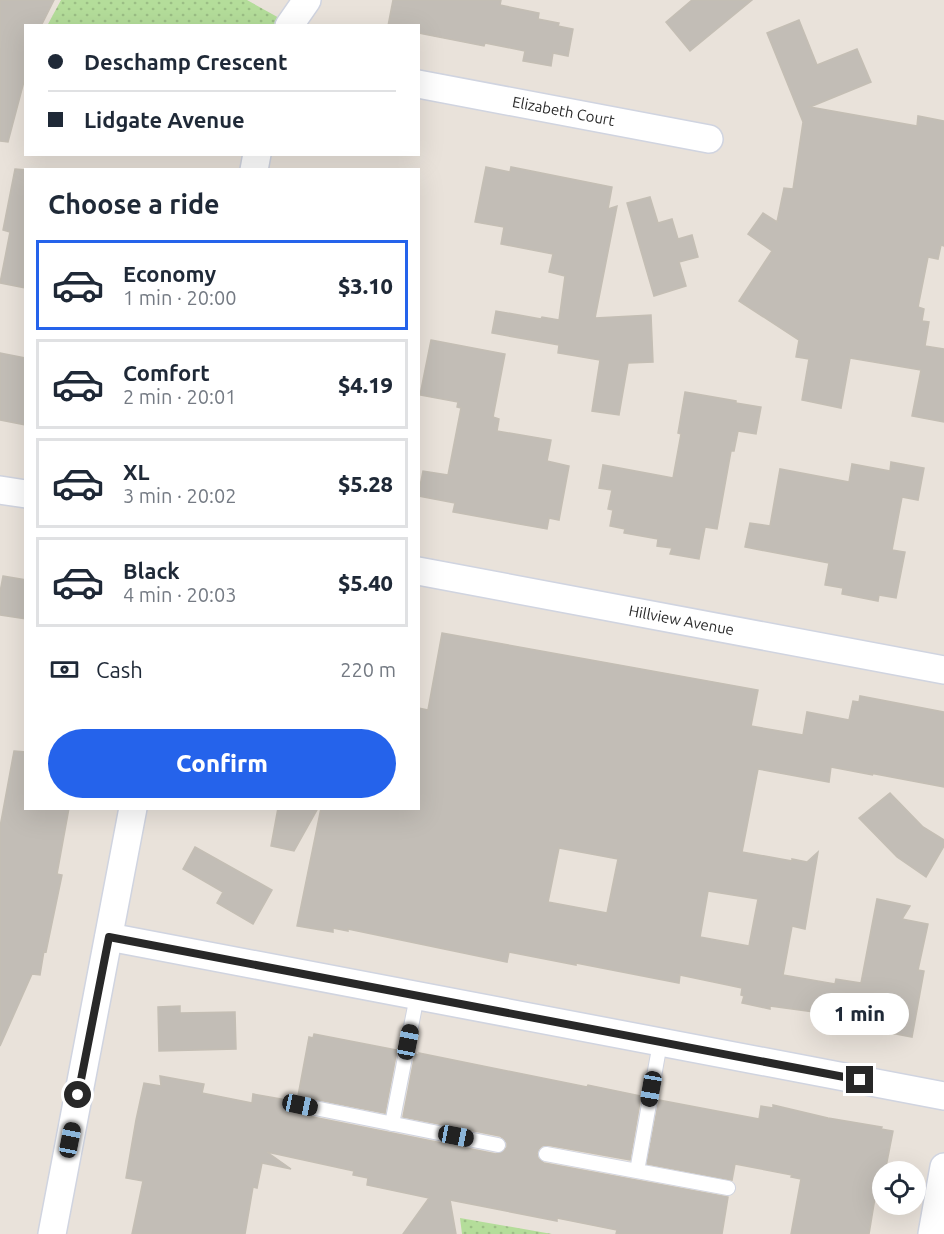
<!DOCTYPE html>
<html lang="en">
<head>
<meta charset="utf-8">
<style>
	:root { --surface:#fff; --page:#f6f6f7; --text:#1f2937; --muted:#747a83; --line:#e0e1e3; --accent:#2563eb }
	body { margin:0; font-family:Ubuntu,sans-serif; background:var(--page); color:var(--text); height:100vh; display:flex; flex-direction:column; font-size:22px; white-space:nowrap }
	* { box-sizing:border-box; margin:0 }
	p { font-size:20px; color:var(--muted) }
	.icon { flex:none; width:33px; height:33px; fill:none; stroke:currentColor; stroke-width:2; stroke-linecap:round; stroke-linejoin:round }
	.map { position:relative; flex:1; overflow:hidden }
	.side { position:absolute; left:24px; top:168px; width:396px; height:642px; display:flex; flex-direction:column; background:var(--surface); border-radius:0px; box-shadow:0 6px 24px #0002 }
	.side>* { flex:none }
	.hud { position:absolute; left:24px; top:24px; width:396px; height:132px; border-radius:0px; box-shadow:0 6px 24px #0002; display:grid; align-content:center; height:132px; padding:0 24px; background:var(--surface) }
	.controls { position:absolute; left:872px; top:1161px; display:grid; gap:12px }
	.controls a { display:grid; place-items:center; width:54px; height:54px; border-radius:50%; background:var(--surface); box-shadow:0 6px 24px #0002; font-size:30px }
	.end { position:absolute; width:27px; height:27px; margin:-14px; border:8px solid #282828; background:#fff; box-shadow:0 0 0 3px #fff }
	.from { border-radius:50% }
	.bubble { position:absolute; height:42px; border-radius:21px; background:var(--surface); box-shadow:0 6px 24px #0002; font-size:20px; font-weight:800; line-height:42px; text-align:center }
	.car { position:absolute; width:18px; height:36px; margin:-18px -9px; border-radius:8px; box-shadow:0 0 4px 2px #0007; background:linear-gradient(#222 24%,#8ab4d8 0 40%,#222 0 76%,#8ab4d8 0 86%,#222 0) }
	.hud b { display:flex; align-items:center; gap:21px; height:57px; font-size:22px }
	.hud b+b { border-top:2px solid var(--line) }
	.hud i { width:15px; height:15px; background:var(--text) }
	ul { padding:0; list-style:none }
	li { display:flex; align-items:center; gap:18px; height:90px; margin:0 12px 9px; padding:0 12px; border:3px solid var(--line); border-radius:0px }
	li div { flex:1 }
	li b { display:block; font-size:22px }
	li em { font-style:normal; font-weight:800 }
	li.active { border-color:var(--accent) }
	li>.icon { width:54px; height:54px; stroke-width:1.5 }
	h2 { padding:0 24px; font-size:27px; line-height:72px }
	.pay { display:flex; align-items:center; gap:15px; height:66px; padding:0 24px; font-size:22px }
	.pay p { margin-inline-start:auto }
	.primary-button { display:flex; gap:12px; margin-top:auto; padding:12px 24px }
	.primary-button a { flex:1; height:69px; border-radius:36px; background:var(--accent); color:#fff; font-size:24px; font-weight:800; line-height:69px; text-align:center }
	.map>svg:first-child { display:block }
</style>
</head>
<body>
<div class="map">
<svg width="944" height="1234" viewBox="0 0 944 1234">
	<defs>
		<pattern id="park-dots" width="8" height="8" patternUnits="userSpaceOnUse" patternTransform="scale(1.5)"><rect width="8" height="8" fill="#b4dd9a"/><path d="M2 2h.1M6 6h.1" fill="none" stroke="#9bbe85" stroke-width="1.8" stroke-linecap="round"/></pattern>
	</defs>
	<rect width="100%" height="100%" fill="#e9e2da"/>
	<!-- park -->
	<path fill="url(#park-dots)" d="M61,0H247L290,24L289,26H47Z
		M460,1218L552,1234H462Z"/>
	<!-- building -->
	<path fill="#c2bdb6" stroke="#c4beb4" stroke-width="1.5" fill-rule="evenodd" d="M0,0H54L41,26H26V74L8,142L0,141Z
		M393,0H501L500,5L539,13L538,19L559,23L558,26L573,29L568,56L553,53L551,66L523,61L525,51L485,43L484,46L418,33V26H388Z
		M692,0H752L690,51L666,22Z
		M799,20L817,65L857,49L871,82L810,107L917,126L918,116L944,121V246L941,245L938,259L928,257L918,307L924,309L922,321L929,322L925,346L944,349V422L912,416L921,370L850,358L841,408L802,400L809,359L796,357L799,340L739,301L772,251L748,234L763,213L777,222L784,188L793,189L803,122L767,33Z
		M486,167L510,172L511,167L612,187L608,209L617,206L595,318L651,315L653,362L628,363L619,415L592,411L600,360L558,353L559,345L492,333L496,311L541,319L542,317L559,320L565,276L549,272L553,254L501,244L504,227L475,222Z
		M15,169L26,170V288L0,283L10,232L3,230Z
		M650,197L658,223L672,219L678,239L692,235L698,257L679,262L686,286L654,296L627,203Z
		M431,340L505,354L493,417L499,419L497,431L551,440L547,461L569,466L559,520L549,518L547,529L453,512L455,503L418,496L423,471L448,475L461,408L457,407L458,402L420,395Z
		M0,353L26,358V425L0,420Z
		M685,392L736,401V403L761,407L756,434L738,431L734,451H731L717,529L705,527L699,559L670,554L672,548L657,546L658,539L624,533L625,529L610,526L613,510L608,509L612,490L599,488L603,465L673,478L681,434L678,433Z
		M891,462L924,468L918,500L902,497L892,550L905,552L896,598L879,595L878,601L842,594L843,588L825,585L829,563L745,547L750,523L770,526L780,469L849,482L852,464L890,471Z
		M3,576L26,580V619L0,615V592Z
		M442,633L758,690L751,726L803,735L807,712L849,720L853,701L859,702L860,696L944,712V787L870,773L873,775L831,767L829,782L758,769L742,852L792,861V859L807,862L818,852L805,929L792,926L783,975L835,984L836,979L861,983L877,899L910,906L902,919L928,924L918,970L924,971L912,1037L828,1021L829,1014L770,1006V1009L742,1003L744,996L741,995L742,988L680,975L679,983L576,963V965L509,952L507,962L348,929V931L333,928V932L297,926L321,808H418V708L428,710ZM559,848L618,859L607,913L548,902ZM708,891L758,899L749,946L700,937Z
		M14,751L26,752V808H69L57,874L62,875L46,952L44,951L40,975L32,974L0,1046V827Z
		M890,793L923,827L944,840V846L926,877L897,857L859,818Z
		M278,808H318L294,851L271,846Z
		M195,847L272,890L253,924L217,903L223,892L183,869Z
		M180,1006V1013L235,1012L236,1049L159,1051L158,1007Z
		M314,1034L397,1050L385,1113L298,1096L309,1037L313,1038Z
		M419,1053L587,1087L588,1085L641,1096L630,1160L547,1145L542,1146L539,1149L537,1153L538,1158L544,1163L728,1197L722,1234H616L617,1230L557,1218V1221L450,1200L456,1234H403L429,1198L367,1185L368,1178L353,1175L354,1171L267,1152L291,1169L262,1163L257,1188L253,1187L245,1234H132L143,1181L126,1178L136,1120L144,1083L161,1086L160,1076L204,1084L202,1093L252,1103L253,1094L292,1101V1108L298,1114L496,1154L504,1151L507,1147V1143L504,1139L500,1136L403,1117L415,1054L419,1055Z
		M659,1100L759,1119L761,1106L773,1108V1105L828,1118L882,1127L881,1129L893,1131L885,1172H882V1188L880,1199L875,1198L869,1234H791L801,1179L791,1177L792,1175L735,1164L732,1180L647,1164Z"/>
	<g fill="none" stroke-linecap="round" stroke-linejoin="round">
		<!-- lane casing -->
		<g stroke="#d0d4e0" stroke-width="16">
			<path id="lane" d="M300,1105L498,1145
				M392,1124L417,996
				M546,1154L728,1188
				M637,1171L660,1043"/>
		</g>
		<!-- street casing -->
		<g stroke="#d0d4e0" stroke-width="30">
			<g id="street">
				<path d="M289,26L307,0"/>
				<path id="s1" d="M418,84L709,139"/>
				<path d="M254,170L257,154"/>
				<path d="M0,490L26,494"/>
				<path id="s2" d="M418,571L944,670"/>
				<path d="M109,937L944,1096"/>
				<path d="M52,1234L133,808"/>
				<path d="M932,1234L944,1167"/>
			</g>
		</g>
		<!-- lane -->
		<use href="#lane" stroke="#fff" stroke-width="14"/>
		<!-- street -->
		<use href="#street" stroke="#fff" stroke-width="27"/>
	</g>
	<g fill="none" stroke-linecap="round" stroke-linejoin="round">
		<!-- route -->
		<path stroke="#282828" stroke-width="8" d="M78,1095L109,937L860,1080"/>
	</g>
	<g text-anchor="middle" stroke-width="5" stroke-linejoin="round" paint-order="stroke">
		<!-- street labels -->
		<g font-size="15" fill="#282828" stroke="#fff">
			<text dy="5" stroke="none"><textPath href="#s1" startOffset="148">Elizabeth Court</textPath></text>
			<text dy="5" stroke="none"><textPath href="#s2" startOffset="268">Hillview Avenue</textPath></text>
		</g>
	</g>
</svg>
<div class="controls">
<a><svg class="icon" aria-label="locate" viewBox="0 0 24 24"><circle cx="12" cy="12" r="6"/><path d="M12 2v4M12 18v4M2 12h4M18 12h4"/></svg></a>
</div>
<i class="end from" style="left:78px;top:1095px"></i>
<i class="end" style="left:860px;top:1080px"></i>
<div class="bubble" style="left:810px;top:993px;width:99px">1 min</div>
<i class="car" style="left:408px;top:1042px;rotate:11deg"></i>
<i class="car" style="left:651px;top:1089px;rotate:190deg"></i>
<i class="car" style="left:300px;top:1105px;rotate:102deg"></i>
<i class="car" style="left:456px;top:1136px;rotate:101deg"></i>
<i class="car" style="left:70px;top:1140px;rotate:11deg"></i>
<div class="hud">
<b><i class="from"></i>Deschamp Crescent</b>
<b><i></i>Lidgate Avenue</b>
</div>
<section class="side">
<h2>Choose a ride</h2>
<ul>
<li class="active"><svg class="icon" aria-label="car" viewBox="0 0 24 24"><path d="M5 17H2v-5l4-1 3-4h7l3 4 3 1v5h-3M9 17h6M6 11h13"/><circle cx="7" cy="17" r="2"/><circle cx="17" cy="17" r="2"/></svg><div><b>Economy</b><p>1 min · 20:00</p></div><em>$3.10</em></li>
<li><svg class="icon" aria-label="car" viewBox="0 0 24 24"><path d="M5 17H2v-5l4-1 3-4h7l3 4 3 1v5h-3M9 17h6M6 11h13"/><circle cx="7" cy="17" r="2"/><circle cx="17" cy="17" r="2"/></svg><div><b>Comfort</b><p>2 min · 20:01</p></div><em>$4.19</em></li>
<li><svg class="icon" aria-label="car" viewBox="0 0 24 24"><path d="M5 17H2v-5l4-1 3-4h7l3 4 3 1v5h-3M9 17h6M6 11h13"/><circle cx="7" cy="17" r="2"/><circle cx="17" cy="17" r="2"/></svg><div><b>XL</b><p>3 min · 20:02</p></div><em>$5.28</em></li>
<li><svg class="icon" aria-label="car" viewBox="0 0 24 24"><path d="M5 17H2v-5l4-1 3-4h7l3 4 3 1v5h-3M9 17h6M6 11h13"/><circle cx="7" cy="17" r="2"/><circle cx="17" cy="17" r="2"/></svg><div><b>Black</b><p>4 min · 20:03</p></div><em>$5.40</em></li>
</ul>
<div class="pay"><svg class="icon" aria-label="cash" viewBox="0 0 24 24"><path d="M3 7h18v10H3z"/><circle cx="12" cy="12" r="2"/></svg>Cash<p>220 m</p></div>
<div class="primary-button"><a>Confirm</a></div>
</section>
</div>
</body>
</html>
